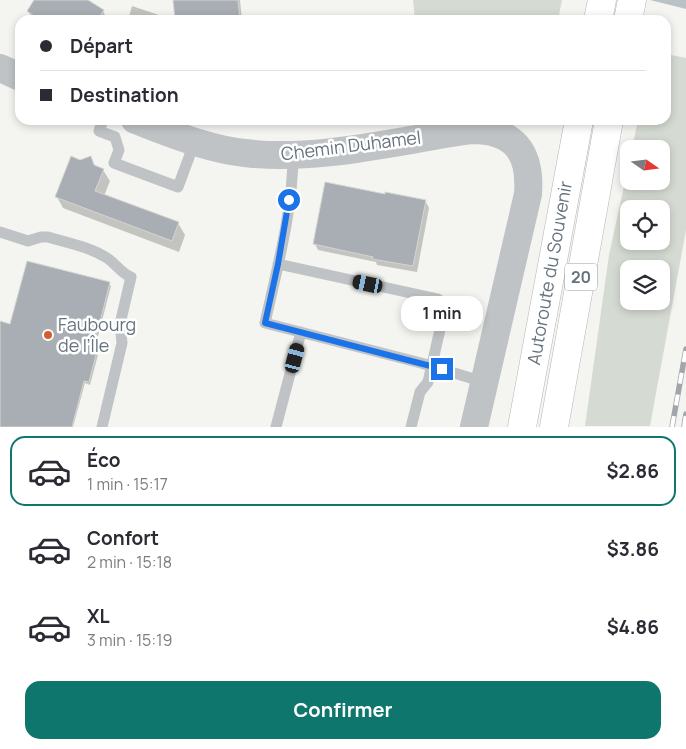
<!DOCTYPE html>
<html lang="fr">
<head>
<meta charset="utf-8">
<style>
	:root { --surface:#fff; --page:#f2f2f3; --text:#2b2b33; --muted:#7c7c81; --line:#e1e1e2; --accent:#0f766e }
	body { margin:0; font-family:Manrope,sans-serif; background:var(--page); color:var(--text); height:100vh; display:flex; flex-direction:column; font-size:19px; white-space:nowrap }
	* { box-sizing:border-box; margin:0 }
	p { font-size:16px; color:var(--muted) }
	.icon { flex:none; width:28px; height:28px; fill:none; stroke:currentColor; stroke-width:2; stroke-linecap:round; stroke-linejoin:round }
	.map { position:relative; height:427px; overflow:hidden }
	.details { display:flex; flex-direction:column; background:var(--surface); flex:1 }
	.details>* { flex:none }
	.hud { position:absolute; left:15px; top:15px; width:656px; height:110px; border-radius:15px; box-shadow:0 2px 8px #0003; display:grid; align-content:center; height:110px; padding:0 25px; background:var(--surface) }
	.needle { width:32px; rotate:104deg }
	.controls { position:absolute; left:620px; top:140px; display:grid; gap:10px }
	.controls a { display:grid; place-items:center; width:50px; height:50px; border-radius:10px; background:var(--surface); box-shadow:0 2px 8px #0003; font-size:25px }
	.end { position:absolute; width:22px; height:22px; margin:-11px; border:6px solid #1a73e8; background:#fff; box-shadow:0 0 0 2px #fff }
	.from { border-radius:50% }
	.bubble { position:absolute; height:35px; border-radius:15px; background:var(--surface); box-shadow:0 2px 8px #0003; font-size:16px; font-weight:700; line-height:35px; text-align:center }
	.car { position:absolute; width:15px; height:30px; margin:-15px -8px; border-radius:6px; box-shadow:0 0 4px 1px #0007; background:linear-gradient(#222 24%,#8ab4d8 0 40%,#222 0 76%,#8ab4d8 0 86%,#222 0) }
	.hud b { display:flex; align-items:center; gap:18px; height:48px; font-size:19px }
	.hud b+b { border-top:1px solid var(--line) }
	.hud i { width:12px; height:12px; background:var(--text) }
	ul { padding:9px 0 0; list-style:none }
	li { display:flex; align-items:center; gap:15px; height:70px; margin:0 10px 8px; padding:0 15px; border:2px solid transparent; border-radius:15px }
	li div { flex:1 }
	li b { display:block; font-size:19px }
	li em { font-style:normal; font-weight:700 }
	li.selected { border-color:var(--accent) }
	li>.icon { width:45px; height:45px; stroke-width:1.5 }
	.primary-button { display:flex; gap:10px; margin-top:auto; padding:10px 25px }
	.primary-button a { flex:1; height:58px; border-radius:15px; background:var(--accent); color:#fff; font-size:20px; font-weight:700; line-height:58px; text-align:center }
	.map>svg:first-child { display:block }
</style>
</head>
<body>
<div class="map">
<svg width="686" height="427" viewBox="0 0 686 427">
	<rect width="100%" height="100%" fill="#f4f4f1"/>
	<!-- green -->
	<path fill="#d5dbd2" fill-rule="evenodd" d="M413,0H562L558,20H415Z
		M666,54L686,58V230L650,426H585L609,255L629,163V181H661V149H632L638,120H666ZM629,209H661V241H629ZM629,269H661V301H629Z"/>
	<!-- water -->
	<path fill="#b9c3c7" d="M650,0H686V9Z"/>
	<!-- shadow -->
	<path fill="#0003" d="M36,0H80L103,11L106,17L104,20H36L32,17L28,11Z
		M174,0H240L242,20H176Z
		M132,6L168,18L169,20H128Z
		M90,157L96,167L103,170L110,181L104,196L178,223L185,235L179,252L63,208L57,197L80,161Z
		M426,202L429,208L417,272L377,265L376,262L318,250L315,244Z
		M109,284L111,286L95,348L99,351L90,385L85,383L73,427H0V322L11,325Z"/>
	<!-- building -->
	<path fill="#a8aeb3" stroke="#d5d5d3" d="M34,0H88L104,10L97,20H40L27,11Z
		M173,0H238L240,20H175Z
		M71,156L80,160L91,156L94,165L104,169L95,191L179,222L172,241L55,197Z
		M325,182L385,194V192L426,200L413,266L372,259L373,257L313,244Z
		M27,261L110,282L94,346L98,347L89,382L84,381L72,427H0V321L10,324Z"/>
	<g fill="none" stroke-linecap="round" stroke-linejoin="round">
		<!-- trunk casing -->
		<g stroke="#b2b5b8" stroke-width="29">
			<path id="trunk" d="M598,20L602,0
				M628,20L632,0
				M522,427L579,120
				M554,427L609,120"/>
		</g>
		<!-- service -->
		<path stroke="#c0c3c6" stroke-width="11" d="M103,120L99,131L115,137L119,150L114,163L178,187L195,141
			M293,154C293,211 277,268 265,323L421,363L484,382
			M0,232L28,241L41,237H48C68,243 90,247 107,258C116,264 121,273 131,277L120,324L122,343L102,427
			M278,264L438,299L444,304V312L428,382L420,392L411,427
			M276,427L301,332"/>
		<!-- tertiary -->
		<path stroke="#c0c3c6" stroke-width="28" d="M0,68L20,77
			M135,120C170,133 207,149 245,153C317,162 400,140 472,130C515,130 531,153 528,194L474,427"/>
		<!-- trunk -->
		<use href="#trunk" stroke="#fff" stroke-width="28"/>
		<!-- rail casing -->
		<g stroke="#a1a6aa" stroke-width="5.5">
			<path id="rail" d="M672,427L686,349
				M684,427L686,414"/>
		</g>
		<!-- rail -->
		<use href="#rail" stroke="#fff" stroke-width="4" stroke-dasharray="11" stroke-linecap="butt"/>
	</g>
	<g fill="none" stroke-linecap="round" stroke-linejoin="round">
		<!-- route -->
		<path stroke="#1a73e8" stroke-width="6" d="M289,200L278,264L265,323L442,369"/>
	</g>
	<!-- markers -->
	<circle fill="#d25f33" stroke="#fff" stroke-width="2" cx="48" cy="335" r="5"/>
	<g text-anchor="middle" stroke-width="5" stroke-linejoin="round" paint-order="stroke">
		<!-- shield labels -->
		<rect fill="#fff" stroke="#949da5" stroke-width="1" x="565" y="263.5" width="32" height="27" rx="4"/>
		<g font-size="16" font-weight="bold" fill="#66737f">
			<text x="581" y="283">20</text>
		</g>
		<!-- street labels -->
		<g font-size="18" fill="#66737f" stroke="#fff">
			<text transform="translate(351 146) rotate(-7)" y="6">Chemin Duhamel</text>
			<text transform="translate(550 273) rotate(-80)" y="6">Autoroute du Souvenir</text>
		</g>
		<!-- poi labels -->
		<g font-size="18" fill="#66737f" stroke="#fff" text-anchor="start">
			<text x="58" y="331">Faubourg<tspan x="58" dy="21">de l’Île</tspan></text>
		</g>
	</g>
</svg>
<div class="controls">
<a><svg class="needle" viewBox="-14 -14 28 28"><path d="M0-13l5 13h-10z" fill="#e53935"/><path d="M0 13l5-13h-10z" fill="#7c7c81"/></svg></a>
<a><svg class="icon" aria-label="locate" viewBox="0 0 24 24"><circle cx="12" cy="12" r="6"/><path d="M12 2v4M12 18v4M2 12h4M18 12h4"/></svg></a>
<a><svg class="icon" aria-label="layers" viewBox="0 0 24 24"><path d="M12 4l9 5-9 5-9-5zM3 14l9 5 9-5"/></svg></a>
</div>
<i class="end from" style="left:289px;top:200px"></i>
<i class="end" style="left:442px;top:369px"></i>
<div class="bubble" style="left:401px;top:296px;width:82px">1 min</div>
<i class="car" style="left:368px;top:284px;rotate:282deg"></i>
<i class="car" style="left:295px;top:358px;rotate:15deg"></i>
<div class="hud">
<b><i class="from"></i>Départ</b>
<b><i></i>Destination</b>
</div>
</div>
<section class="details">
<ul>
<li class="selected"><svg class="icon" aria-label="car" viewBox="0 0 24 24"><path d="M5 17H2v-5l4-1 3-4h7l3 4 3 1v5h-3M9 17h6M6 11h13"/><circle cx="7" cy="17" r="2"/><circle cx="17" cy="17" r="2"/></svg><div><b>Éco</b><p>1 min · 15:17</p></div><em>$2.86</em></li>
<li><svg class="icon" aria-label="car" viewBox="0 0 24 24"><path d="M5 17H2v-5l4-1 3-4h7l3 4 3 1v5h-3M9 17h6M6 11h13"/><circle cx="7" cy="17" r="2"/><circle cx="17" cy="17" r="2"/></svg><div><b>Confort</b><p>2 min · 15:18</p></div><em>$3.86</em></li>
<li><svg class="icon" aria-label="car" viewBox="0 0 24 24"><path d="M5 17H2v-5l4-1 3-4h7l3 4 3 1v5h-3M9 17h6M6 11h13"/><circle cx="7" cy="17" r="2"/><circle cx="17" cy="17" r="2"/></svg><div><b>XL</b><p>3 min · 15:19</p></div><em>$4.86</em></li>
</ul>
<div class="primary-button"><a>Confirmer</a></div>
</section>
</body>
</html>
